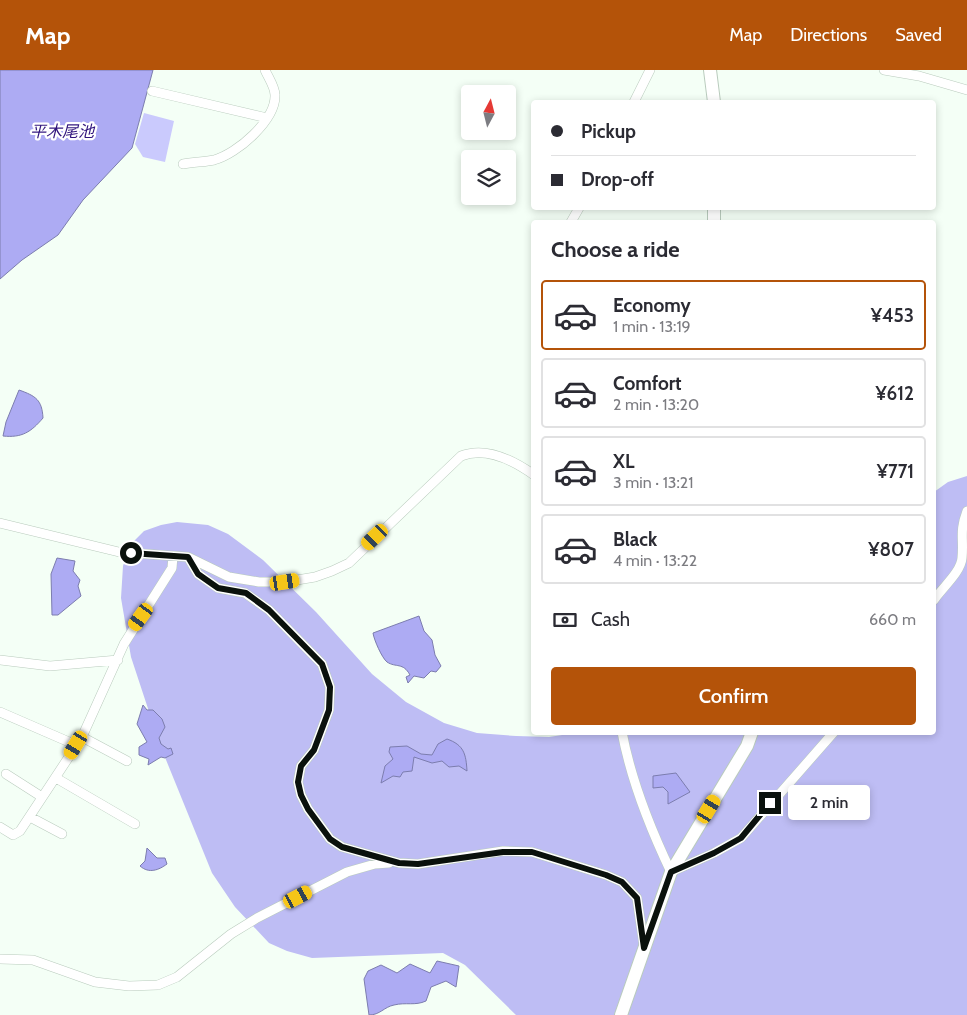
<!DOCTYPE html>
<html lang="en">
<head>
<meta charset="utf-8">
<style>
	:root { --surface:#fff; --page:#f7f7f7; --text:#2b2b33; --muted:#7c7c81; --line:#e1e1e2; --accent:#b45309 }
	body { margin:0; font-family:Cabin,"Noto Sans JP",sans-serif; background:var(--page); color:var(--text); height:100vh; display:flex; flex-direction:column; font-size:19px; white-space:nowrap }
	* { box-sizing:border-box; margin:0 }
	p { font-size:16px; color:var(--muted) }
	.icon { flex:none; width:28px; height:28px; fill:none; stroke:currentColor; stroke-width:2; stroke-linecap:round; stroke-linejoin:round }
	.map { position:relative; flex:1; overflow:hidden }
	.sheet { position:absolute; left:531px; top:150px; width:405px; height:515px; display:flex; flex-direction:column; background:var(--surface); border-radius:5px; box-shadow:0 2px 8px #0003 }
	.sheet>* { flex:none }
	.guide { position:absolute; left:531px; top:30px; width:405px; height:110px; border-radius:5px; box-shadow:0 2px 8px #0003; display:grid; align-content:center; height:110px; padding:0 20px; background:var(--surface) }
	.needle { width:32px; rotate:7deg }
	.controls { position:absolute; left:461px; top:15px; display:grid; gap:10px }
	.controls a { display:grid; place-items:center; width:55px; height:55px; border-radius:5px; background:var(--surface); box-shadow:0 2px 8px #0003; font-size:25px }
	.end { position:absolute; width:22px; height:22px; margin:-11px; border:6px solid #0a110c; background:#fff; box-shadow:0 0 0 2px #fff }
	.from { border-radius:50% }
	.bubble { position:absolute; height:35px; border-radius:5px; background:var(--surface); box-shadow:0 2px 8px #0003; font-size:16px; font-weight:600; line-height:35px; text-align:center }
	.car { position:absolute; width:15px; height:30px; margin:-15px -8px; border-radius:6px; box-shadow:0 0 4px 1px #0007; background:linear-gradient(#f5c518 24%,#345 0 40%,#f5c518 0 76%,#345 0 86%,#f5c518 0) }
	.guide b { display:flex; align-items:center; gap:18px; height:48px; font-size:19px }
	.guide b+b { border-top:1px solid var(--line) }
	.guide i { width:12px; height:12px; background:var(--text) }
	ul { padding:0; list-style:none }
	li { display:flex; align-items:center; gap:15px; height:70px; margin:0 10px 8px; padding:0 10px; border:2px solid var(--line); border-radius:5px }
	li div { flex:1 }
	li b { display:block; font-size:19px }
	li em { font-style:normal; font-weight:600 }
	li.selected { border-color:var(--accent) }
	li>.icon { width:45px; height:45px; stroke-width:1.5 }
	h2 { padding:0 20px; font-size:22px; line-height:60px }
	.pay { display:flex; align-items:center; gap:12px; height:55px; padding:0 20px; font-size:19px }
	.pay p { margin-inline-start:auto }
	.cta { display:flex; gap:10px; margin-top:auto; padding:10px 20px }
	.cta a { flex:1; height:58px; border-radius:5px; background:var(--accent); color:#fff; font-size:20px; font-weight:600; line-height:58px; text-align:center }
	header { display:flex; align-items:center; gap:30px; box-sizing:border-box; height:70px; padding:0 25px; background:var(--accent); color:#fff }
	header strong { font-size:24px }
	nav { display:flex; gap:28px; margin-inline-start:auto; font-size:18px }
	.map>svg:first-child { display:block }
</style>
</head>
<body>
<header>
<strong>Map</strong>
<nav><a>Map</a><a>Directions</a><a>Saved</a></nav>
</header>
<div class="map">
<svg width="967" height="945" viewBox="0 0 967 945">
	<rect width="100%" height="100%" fill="#f4fff6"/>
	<!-- green -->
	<path fill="#cacafd" d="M144,43L174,51L165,92L143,87L135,74Z"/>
	<!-- forest -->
	<path fill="#bebdf4" d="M967,406V945H516L465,895L443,883L312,888L287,881L269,873L235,837L212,803L160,675L131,587L121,528L123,496L130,475L144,461L161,455L177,452L208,455L228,464L263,490L316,542L372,604L406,632L444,653L477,663L516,666L549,667L582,662H934V422L948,412Z"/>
	<!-- water -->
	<path fill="#adabf3" stroke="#7c7dae" d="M0,0H153L132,78L83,130L58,165L22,190L0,209Z
		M19,320C36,326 42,330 43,348C31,362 22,368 3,366L6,352Z
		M57,488L75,491L73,501L80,510L78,516L81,526L58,545H52L51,504Z
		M419,546L424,561L432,570L435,585L441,596L436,602L431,601L424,608L414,606L408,613L406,607L410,605C403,592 396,598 387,592C382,588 374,570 373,563Z
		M143,635L147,640H153L162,649L165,657L159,668L161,674L168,679L171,678L173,684L165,688L161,687L148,695L149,689L139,685V677L147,672L137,654Z
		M447,669C464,675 466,684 467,701L459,696L449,697L442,691L432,693L414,687L412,701L403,702L400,707L393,706L381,713L385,696L393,689L389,682L390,677L407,676L421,684L432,685L438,674Z
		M676,703L690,722L668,734V722L663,717L653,718V706Z
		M147,778L157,788H165L167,794C159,800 149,804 140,796L145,791Z
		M437,891L459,896L456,917L446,911L431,917L426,931C415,936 406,932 394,935C384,937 380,945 369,945L364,909L368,901L381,895L397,903L410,894L430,903Z"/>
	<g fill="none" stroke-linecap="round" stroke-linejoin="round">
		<!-- street casing -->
		<g stroke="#b9cbbd" stroke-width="10">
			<path id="street" d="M884,0L919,6L967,20
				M152,21L267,48
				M634,32L650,0
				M183,94C194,92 205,92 214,90C237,84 276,50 275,25C275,17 268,7 265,0
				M571,152L579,138
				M0,453L119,482L188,487L198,504L218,518L245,523L269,540L322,594L330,617L329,640L314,680L301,696L298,712L301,725L308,739L330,769L342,777L399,793L418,794L503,781L532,782L606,805L622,812L637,828L644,876
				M188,487L229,507L259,512H285L315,507L332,501L349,493L461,386C486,376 513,390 534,405
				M934,530C942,518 961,502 962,488C964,469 959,462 967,441
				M0,590L50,596L118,590
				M0,642L76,675
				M622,662C631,710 650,758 671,802L714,783L741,768L834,662
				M82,667L127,691
				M6,704L42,727
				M56,708L135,754
				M30,747L62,764
				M0,757L13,765L20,761L82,667L124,574L172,498L173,486
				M0,889L33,890L95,912L129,916L158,915L177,907L231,864L257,848L347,802L375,794L389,793"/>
		</g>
		<!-- secondary casing -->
		<g stroke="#b9cbbd" stroke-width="14">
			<path id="secondary" d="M710,0L714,32
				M714,152V138
				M621,945L671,802L747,676L752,662"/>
		</g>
		<!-- street -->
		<use href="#street" stroke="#fff" stroke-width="9"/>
		<!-- secondary -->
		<use href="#secondary" stroke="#fff" stroke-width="12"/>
	</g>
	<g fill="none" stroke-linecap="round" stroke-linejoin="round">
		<!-- route -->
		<path stroke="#0a110c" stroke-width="6" d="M131,483L188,487L198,504L218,518L246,523L269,540L322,594L330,617L329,640L314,680L301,696L298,712L301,725L308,739L330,769L342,777L399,793L418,794L503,782H532L606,805L622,812L637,828L644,878L671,802L714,783L741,768L770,733"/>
	</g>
	<g text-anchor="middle" stroke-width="4.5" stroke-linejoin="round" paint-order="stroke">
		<!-- water labels -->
		<g font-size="16" font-style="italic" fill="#30147c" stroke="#fff">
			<text x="62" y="67">平木尾池</text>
		</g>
	</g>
</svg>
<div class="controls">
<a><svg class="needle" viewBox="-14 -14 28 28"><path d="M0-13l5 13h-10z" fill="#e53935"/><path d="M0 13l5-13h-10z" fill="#7c7c81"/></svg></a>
<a><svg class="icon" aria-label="layers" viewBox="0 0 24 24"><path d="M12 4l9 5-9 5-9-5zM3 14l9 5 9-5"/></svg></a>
</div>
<i class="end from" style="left:131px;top:483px"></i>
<i class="end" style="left:770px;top:733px"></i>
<div class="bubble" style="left:788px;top:715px;width:82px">2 min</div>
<i class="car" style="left:375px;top:467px;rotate:226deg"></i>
<i class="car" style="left:285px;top:512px;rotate:81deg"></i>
<i class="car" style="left:141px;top:547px;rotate:216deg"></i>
<i class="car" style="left:76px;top:675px;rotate:211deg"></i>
<i class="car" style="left:709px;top:739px;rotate:31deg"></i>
<i class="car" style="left:298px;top:827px;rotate:62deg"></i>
<div class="guide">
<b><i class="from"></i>Pickup</b>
<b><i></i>Drop-off</b>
</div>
<section class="sheet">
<h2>Choose a ride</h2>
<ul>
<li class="selected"><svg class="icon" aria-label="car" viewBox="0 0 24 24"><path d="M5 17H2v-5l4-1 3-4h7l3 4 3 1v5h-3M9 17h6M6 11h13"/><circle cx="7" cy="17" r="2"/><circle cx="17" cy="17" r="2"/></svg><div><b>Economy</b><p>1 min · 13:19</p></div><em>¥453</em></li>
<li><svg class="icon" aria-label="car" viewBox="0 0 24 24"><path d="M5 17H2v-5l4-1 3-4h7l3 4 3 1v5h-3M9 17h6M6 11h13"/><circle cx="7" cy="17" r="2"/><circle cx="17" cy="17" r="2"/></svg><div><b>Comfort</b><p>2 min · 13:20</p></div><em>¥612</em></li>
<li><svg class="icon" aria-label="car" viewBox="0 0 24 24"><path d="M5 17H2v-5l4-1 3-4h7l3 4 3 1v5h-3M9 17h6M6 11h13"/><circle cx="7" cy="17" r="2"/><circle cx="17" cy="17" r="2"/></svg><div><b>XL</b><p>3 min · 13:21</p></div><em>¥771</em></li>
<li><svg class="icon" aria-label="car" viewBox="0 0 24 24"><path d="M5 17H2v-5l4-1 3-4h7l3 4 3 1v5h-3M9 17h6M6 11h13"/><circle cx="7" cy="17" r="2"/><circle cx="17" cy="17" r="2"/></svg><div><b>Black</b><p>4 min · 13:22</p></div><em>¥807</em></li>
</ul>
<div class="pay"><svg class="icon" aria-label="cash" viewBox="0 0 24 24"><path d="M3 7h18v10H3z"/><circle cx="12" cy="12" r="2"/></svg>Cash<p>660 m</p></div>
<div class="cta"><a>Confirm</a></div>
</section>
</div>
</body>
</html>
